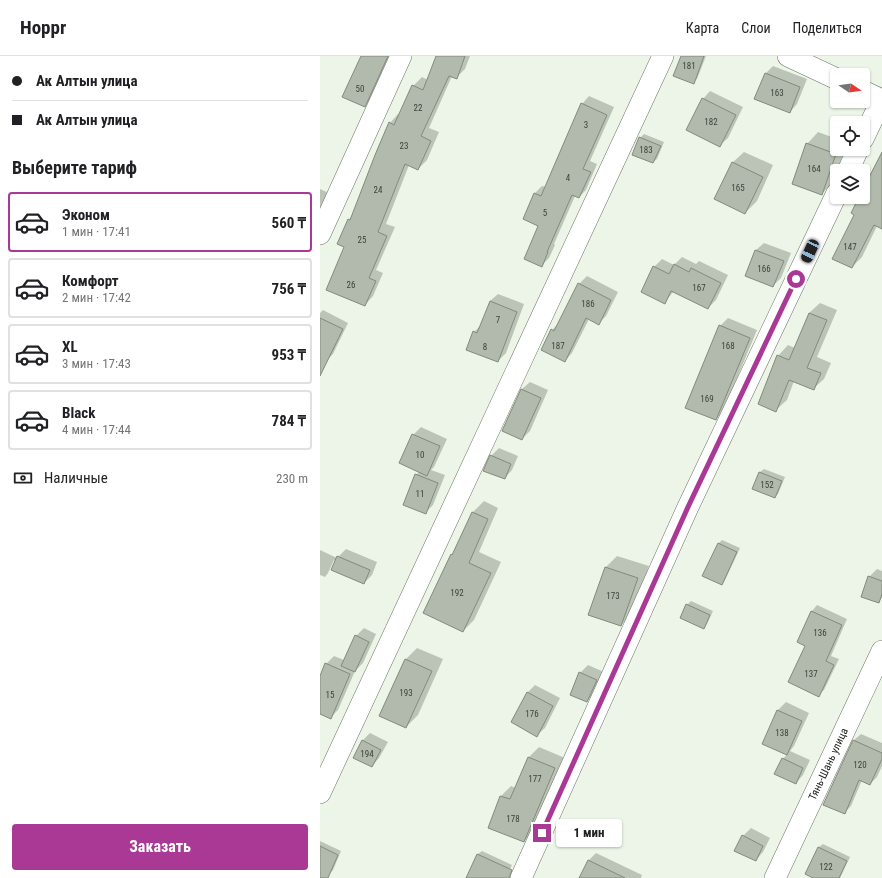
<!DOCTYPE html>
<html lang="ru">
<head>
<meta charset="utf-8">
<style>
	:root { --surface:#fff; --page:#f2f2f2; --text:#202124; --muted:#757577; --line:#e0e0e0; --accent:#a93995 }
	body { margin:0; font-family:"Roboto Condensed",sans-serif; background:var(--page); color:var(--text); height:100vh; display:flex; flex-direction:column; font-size:15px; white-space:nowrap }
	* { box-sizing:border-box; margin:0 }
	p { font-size:13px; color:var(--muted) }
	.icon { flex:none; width:22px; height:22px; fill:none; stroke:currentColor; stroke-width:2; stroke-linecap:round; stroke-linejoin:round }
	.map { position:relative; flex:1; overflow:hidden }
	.sheet { display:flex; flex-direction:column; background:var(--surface); width:320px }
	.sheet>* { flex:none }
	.guide { display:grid; align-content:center; height:88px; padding:0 12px; background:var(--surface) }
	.needle { width:26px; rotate:103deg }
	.controls { position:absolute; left:510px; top:12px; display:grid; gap:8px }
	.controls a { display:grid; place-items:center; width:40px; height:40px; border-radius:4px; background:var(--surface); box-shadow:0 1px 3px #0004; font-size:20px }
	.end { position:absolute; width:18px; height:18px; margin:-9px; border:5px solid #a93995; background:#fff; box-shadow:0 0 0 2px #fff }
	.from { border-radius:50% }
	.bubble { position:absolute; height:28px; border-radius:4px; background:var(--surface); box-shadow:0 1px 3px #0004; font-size:13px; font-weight:700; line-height:28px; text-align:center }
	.car { position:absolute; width:12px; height:24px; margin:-12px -6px; border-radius:5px; box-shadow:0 0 3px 1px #0007; background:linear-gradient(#222 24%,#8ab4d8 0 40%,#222 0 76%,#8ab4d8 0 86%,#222 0) }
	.guide b { display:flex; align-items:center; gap:14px; height:38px; font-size:15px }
	.guide b+b { border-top:1px solid var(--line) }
	.guide i { width:10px; height:10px; background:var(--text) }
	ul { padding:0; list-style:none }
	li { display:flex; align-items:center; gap:12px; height:60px; margin:0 8px 6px; padding:0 4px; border:2px solid var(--line); border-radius:4px }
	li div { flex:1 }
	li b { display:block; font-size:15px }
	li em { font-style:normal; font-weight:700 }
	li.selected { border-color:var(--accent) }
	li>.icon { width:36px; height:36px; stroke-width:1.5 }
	h2 { padding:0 12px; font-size:18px; line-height:48px }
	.pay { display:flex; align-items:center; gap:10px; height:44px; padding:0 12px; font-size:15px }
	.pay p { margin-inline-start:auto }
	.button { display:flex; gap:8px; margin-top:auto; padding:8px 12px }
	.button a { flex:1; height:46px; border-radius:4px; background:var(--accent); color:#fff; font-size:16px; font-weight:700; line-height:46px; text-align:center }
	header { display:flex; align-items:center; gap:24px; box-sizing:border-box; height:56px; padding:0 20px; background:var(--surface); border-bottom:1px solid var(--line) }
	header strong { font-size:19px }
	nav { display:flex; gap:22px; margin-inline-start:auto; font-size:14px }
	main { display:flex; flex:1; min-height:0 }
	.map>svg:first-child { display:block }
</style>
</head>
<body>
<header>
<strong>Hoppr</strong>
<nav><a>Карта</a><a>Слои</a><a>Поделиться</a></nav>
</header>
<main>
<section class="sheet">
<div class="guide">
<b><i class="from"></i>Ак Алтын улица</b>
<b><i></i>Ак Алтын улица</b>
</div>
<h2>Выберите тариф</h2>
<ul>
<li class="selected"><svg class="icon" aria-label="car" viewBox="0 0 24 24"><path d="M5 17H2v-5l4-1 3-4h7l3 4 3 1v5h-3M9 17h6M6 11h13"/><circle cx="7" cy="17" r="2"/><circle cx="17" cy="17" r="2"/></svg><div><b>Эконом</b><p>1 мин · 17:41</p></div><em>560 ₸</em></li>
<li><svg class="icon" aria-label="car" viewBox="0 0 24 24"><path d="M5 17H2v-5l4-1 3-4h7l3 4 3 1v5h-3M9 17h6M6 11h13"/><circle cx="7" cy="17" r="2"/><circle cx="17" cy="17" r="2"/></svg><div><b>Комфорт</b><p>2 мин · 17:42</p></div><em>756 ₸</em></li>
<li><svg class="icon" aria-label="car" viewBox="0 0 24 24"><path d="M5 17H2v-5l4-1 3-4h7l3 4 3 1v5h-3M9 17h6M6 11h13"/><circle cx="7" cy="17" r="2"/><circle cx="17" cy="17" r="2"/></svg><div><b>XL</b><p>3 мин · 17:43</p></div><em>953 ₸</em></li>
<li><svg class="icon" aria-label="car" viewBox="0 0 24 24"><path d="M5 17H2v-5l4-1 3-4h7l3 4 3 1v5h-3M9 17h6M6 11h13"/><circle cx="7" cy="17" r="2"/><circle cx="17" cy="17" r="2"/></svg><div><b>Black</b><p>4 мин · 17:44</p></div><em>784 ₸</em></li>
</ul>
<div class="pay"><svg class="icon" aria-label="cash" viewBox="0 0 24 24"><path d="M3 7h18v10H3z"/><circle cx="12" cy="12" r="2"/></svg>Наличные<p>230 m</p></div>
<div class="button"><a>Заказать</a></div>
</section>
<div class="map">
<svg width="562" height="822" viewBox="0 0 562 822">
	<rect width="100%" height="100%" fill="#ecf5e7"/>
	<!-- shadow -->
	<path fill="#0003" d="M42,0H71L52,42L44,50Z
		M117,0H150L145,13L137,21L132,20L109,72L119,76L107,104L98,113L89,109L66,168L75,171L56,214L63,217L53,240L45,249L25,190L29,164L32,160L70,67L78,58L80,59L93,30L102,21L108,24Z
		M362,0H386L377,23L373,26Z
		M453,10L487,23L477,48L470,56L446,17Z
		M390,35L423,51L408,82L400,89L383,43Z
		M269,40L294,51L270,105L277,108L266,134L259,141L255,140L234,188L235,189L229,202L222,209L220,169L204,162L215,137L222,130L226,131L262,48Z
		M498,76L517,83V93H525L513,126L502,138L487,88Z
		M324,78L344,86L337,103L333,106L320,82Z
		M424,96L453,109L437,145L425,157L412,107Z
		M562,106V166L557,170L542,201L532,211L536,158L540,141H543V135Z
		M0,133L9,137L0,153Z
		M444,187L471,197L461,222L453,230L426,219L436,194Z
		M362,201L376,208L379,205L408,219L396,244L388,252L354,235L345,246L334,211L342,203L354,209Z
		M267,220L298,236L286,260L278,268L269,263L252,297L245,305L232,274L240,266L259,228Z
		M178,238L204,248L186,297L178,305L154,276L161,269L170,245Z
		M500,247L517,254L497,301L511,307L504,323L493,333L474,325L467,344L456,354L458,300L468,289L475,292L489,257Z
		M3,254L28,267L13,298L7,304L0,300V257Z
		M408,262L437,274L403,356L396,363L400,270Z
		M210,326L228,334L210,375L202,383L183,375L202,333Z
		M101,371L127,383L114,411L111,414L125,419L113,449L105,457L96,419L100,415L93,379Z
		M179,392L198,400L192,414L185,422L171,400Z
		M444,413L465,421L458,438L455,441L440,416Z
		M164,445L178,452L159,496L181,506L154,564L143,575L135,496L153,456Z
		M402,484L420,492L405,524L402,528L398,488Z
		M26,493L57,506L52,519L44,527L14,504L8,517L5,521L0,519V494L17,502Z
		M297,500L329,510L312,558L301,569L270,558L286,511Z
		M557,513L562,515V542L558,546L549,521Z
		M371,545L393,555L387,568L384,572L367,549Z
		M497,549L527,563L511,600L519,603L504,634L498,639L487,589L478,585L492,555Z
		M44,572L56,578L43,607L35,615L18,654L10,662L0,657V622L6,608L14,600L24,604L36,580Z
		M97,592L123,603L98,659L86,671V603Z
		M268,609L284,616L274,637L267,645L260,617Z
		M215,629L240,642L225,672L217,679L207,637Z
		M466,646L489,657L474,690L470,695L490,704L483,719L476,727L463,703L467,698L443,688L458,654Z
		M50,677L68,686L59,702L52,710L42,685Z
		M541,678L562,687V710L557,721L550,728L542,724L531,750L524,757L505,749L534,684Z
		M219,691L245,702L214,775L204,785L169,772L181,740L191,730L196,732L209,701Z
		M431,772L450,782L443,796L436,804L423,780Z
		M0,785L21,795L13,814L9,818L0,813Z
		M503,788L530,801L520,822H496L486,817L499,791Z
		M162,795L192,809L186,822H147L158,798Z
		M276,797L322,819L321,822H267L268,805Z"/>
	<!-- building -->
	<path fill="#b1baac" stroke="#828a7d" d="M41,0H68L45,51L22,41Z
		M116,0H145L137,23L129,20L101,80L111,85L98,114L85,108L58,176L67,180L49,222L56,225L45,250L6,234L24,191L17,188L28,163L30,164L55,99L69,66L74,69L92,29L103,34Z
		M361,0H384L374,28L353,20Z
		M445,17L480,31L470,57L434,43Z
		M382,42L416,59L400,91L366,74Z
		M261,47L287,59L263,113L271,116L259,142L252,139L227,196H228L222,211L204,203L218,170L203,163L214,137L221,140Z
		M319,81L341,90L333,107L312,99Z
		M486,87L516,98L502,139L472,128Z
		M562,96V173L554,169L532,212L512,203L534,159L531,157L539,141H543V133Z
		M412,106L443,121L425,158L394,143Z
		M435,194L464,205L453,231L425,220Z
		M354,208L369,216L371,212L401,227L388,253L351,235L345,248L321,236L333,210L349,218Z
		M258,227L291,244L279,269L266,262L245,306L221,294L231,273L234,275Z
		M170,245L197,256L178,306L146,294L153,275L157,277Z
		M489,257L507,264L487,312L501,317L494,334L469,324L456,356L438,348L457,299L469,304Z
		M0,262L23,273L0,320Z
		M399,269L430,282L396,364L365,352Z
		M201,333L221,342L202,384L182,375Z
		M92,378L120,390L107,420L79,407Z
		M170,399L191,408L185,423L163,415Z
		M439,416L462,425L455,442L432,433Z
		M95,418L118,427L106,458L83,449Z
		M152,456L168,463L149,507L171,517L143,576L103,557L131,498L132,499Z
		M398,487L417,496L402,529L382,520Z
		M17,500L50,514L44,528L11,514Z
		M285,511L318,522L301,570L268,559Z
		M548,520L562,525V538L559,547L541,541Z
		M366,548L390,559L384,573L360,562Z
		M491,555L522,569L506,605L514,609L499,641L468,626L485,590L477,586Z
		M35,579L49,586L35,616L21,610Z
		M85,603L112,615L86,672L59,660Z
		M5,607L30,618L11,663L0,658V620Z
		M259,616L277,624L267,646L250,639Z
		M207,636L233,650L217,681L191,666Z
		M457,654L482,665L467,699L442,688Z
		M42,684L61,694L52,711L33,702Z
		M533,684L562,697V703L550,729L539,724L525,758L503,749Z
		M208,701L235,712L204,786L168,772L180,740L190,743Z
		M462,702L483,712L476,728L454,718Z
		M422,779L443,790L436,805L414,795Z
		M0,790L18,799L8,822H0Z
		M498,791L527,805L519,822H493L485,818Z
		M157,798L192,814L189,822H146Z
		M268,804L305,822H259Z"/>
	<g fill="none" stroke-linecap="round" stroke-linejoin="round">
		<!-- minor casing -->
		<g stroke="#6d7468" stroke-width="22">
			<path id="minor" d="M468,0L517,23
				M543,35L562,44
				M543,83L562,43
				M528,115L538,93
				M0,178L81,0
				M0,737L343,0
				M201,822L368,451L517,137
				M455,822L562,595"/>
		</g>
		<!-- minor -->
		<use href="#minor" stroke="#fff" stroke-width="21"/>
	</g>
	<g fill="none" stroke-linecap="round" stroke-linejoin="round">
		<!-- route -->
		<path stroke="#a93995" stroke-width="5" d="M222,777L368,451L476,223"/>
	</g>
	<g text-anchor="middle" stroke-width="4" stroke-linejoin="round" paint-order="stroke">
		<!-- number labels -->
		<g font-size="9" fill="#3d413a">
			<text x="369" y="13">181</text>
			<text x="40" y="36">50</text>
			<text x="457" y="40">163</text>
			<text x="98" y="55">22</text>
			<text x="391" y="69">182</text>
			<text x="266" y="72">3</text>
			<text x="84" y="93">23</text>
			<text x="326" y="97">183</text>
			<text x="494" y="116">164</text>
			<text x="248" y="125">4</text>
			<text x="418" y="135">165</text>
			<text x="58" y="137">24</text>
			<text x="225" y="160">5</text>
			<text x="42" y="187">25</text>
			<text x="530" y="194">147</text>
			<text x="444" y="216">166</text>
			<text x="31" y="232">26</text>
			<text x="379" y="235">167</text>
			<text x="268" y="251">186</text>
			<text x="178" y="267">7</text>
			<text x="238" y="293">187</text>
			<text x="408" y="293">168</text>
			<text x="165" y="294">8</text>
			<text x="387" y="346">169</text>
			<text x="100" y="402">10</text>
			<text x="447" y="432">152</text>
			<text x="100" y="441">11</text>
			<text x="137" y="540">192</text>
			<text x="293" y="543">173</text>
			<text x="500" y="580">136</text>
			<text x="491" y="621">137</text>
			<text x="86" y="640">193</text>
			<text x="10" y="642">15</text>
			<text x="212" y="661">176</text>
			<text x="462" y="680">138</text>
			<text x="47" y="701">194</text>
			<text x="540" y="712">120</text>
			<text x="215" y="726">177</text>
			<text x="193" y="766">178</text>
			<text x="506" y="814">122</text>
		</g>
		<!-- street labels -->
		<g font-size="11" fill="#161914" stroke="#fff">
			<text transform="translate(508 708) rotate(-65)" y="4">Тянь-Шань улица</text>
		</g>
	</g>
</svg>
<div class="controls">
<a><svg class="needle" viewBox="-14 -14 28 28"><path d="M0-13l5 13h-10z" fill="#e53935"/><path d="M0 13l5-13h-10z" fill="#757577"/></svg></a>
<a><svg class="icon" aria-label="locate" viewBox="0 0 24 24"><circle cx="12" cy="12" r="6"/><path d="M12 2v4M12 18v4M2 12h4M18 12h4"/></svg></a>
<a><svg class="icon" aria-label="layers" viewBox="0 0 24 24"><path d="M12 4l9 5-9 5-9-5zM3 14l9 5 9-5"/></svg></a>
</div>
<i class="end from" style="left:476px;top:223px"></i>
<i class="end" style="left:222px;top:777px"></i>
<div class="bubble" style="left:236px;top:763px;width:66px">1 мин</div>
<i class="car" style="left:490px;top:195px;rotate:205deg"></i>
</div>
</main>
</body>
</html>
